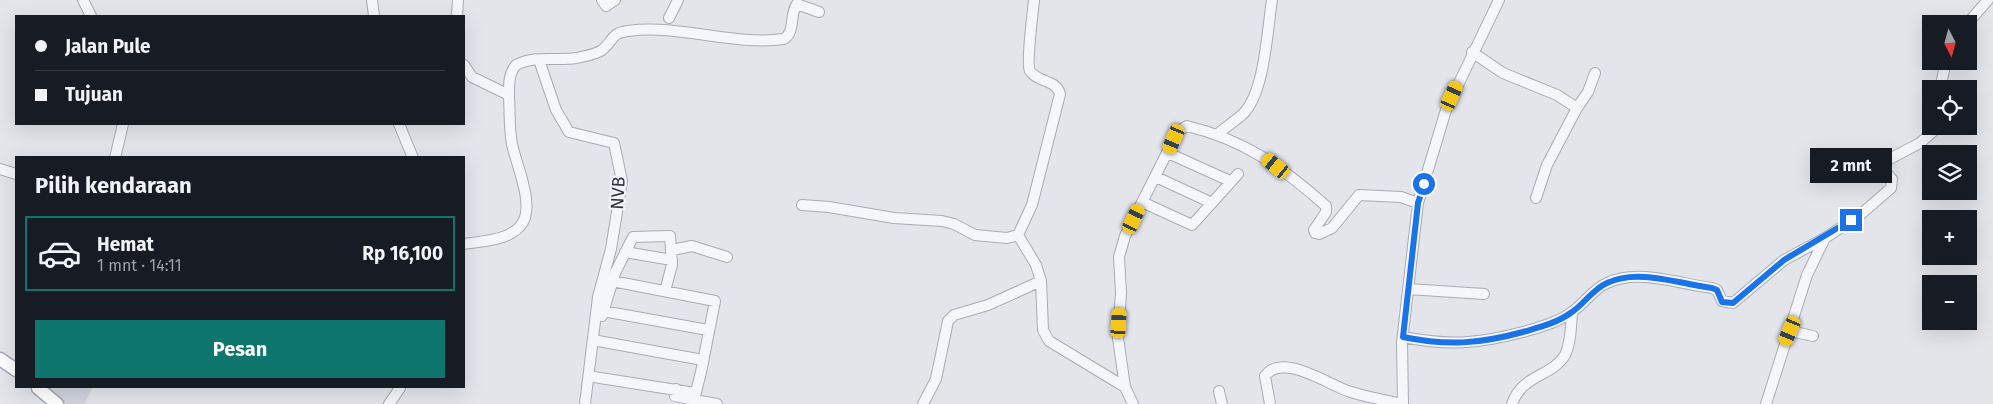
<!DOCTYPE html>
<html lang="id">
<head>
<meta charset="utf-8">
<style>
	:root { --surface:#171b24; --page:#20242c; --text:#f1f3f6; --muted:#9ea1a6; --line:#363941; --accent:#0f766e }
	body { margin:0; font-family:"Fira Sans",sans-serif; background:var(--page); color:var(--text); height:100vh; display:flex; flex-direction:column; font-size:19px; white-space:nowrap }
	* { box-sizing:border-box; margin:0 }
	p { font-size:16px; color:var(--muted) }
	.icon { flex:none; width:28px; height:28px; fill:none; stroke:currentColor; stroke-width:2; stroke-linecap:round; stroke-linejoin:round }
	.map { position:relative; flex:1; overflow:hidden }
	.panel { position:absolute; left:15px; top:156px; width:450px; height:232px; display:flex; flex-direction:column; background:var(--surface); border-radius:0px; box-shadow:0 5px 20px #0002 }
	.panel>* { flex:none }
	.banner { position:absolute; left:15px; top:15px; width:450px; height:110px; border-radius:0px; box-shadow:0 5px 20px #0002; display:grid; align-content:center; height:110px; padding:0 20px; background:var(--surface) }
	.needle { width:32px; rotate:174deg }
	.fabs { position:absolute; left:1922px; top:15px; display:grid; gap:10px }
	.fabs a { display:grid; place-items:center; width:55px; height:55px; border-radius:0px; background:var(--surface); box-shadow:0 5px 20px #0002; font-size:25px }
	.end { position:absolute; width:22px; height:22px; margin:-11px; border:6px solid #1a73e8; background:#fff; box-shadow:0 0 0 2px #fff }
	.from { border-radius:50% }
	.bubble { position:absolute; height:35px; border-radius:0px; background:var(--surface); box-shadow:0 5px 20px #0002; font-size:16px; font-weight:700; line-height:35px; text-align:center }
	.car { position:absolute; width:15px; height:30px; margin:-15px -8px; border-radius:6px; box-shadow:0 0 4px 1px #0007; background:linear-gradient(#f5c518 24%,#345 0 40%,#f5c518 0 76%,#345 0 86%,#f5c518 0) }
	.banner b { display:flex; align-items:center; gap:18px; height:48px; font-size:19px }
	.banner b+b { border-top:1px solid var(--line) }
	.banner i { width:12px; height:12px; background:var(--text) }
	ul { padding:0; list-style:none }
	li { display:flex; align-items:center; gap:15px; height:75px; margin:0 10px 8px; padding:0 10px; border:2px solid transparent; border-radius:0px }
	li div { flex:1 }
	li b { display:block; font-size:19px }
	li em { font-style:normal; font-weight:700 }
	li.on { border-color:var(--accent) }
	li>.icon { width:45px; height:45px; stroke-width:1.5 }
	h2 { padding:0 20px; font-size:22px; line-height:60px }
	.primary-button { display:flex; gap:10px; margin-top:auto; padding:10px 20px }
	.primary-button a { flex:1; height:58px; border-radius:0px; background:var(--accent); color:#fff; font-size:20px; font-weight:700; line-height:58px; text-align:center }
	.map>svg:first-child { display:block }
</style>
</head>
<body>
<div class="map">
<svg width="1993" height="404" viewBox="0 0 1993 404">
	<rect width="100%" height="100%" fill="#e3e5ea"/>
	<!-- built -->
	<path fill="#d1d4dc" d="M42,388H92L85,404H66Z"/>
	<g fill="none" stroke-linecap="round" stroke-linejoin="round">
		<!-- minor casing -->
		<g stroke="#a8acb4" stroke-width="12">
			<path id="minor" d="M83,0L91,16
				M372,0L374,16
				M602,0L606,6L615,0
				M457,16L458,0
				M669,18L678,0
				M1967,24L1988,0
				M1472,52L1503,73L1557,95L1577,108L1547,165L1536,198
				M539,60L556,110L569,132L614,143L622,181L611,249L598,297L585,404
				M464,65L472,77L509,95
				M1940,89L1946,61
				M1577,108L1588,92L1595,73
				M399,124L413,158
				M1219,133C1226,127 1235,121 1243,114C1265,92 1267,31 1272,0
				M1168,153L1230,181
				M115,158L123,124
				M1878,165L1920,143L1939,126
				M0,169L16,174
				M1156,177L1212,203
				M1142,202L1192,225L1238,174
				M802,205L829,207L894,218L942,221L954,224L975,235L1007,238L1018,235L1032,205L1060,94C1056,79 1038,83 1030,71C1026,64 1033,12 1034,0
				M464,244C482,241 512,241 523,222C534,203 516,164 512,144C509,129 510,113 509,98C509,87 508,74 516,65C534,55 557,61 576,58C585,56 595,55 602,50C614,41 610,33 628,31C680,24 732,46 784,39C796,31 789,14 797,4L819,12
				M672,250L692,246L727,257
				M625,252L672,260
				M612,281L715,301L701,372L694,400L675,396L676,389
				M1041,281L1043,330L1049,341L1125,387
				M1408,289L1484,294
				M603,311L708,330
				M602,316L615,273L633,237L670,236L672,265L665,291
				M1790,331L1813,336
				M1403,337C1449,346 1477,344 1523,332C1540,327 1557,323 1572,312C1584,304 1593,289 1607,283C1638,268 1680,284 1712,288L1717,290L1722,301L1733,303L1784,260L1825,238
				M598,341L703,360
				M594,377L695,393
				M1219,391L1222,404
				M694,400L717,404
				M389,404L400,388
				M923,404L936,379L948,321L954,315L988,305L1041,281L1036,265L1018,235
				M1133,404L1125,387L1118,338L1121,293L1119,257L1125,236L1178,131L1187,126C1245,140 1282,167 1326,206V212L1314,230L1315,233L1319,234L1332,228L1359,195L1401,197L1418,203
				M1270,404L1265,376C1282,352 1329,385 1348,391C1365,397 1384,400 1402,404
				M1403,404L1402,342L1418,203L1446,110L1499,0
				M1512,404C1522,374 1552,377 1565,355C1571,343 1571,325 1572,312
				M1766,404L1807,275L1825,238L1860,215L1891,188L1892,179C1884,169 1876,164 1864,161"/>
		</g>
		<!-- major casing -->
		<g stroke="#a3a9b5" stroke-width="15">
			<path id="major" d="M0,359L16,370
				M38,388L57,404"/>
		</g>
		<!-- minor -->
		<use href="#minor" stroke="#f5f6f9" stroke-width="10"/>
		<!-- major -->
		<use href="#major" stroke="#fff" stroke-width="12"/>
	</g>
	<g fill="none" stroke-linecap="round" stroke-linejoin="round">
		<!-- route -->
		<path stroke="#1a73e8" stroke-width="6" d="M1424,184L1418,203L1403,337C1447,346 1479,344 1523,332C1540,327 1557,323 1572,312C1584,304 1593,289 1607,283C1638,268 1680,284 1712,288L1717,290L1722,302L1733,303L1784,260L1851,220"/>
	</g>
	<g text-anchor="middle" stroke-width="4.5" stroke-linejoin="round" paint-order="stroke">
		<!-- street labels -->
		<g font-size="18" fill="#2c3241" stroke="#f2f4f8">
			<text transform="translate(618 193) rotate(-87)" y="6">NVB</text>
		</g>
	</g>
</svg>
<div class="fabs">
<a><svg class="needle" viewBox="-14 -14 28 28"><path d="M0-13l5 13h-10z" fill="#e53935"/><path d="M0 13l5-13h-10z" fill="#9ea1a6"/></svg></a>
<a><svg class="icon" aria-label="locate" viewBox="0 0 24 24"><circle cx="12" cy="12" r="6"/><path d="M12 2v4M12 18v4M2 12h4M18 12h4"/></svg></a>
<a><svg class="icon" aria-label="layers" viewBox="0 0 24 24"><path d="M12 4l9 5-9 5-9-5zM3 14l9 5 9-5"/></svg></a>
<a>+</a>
<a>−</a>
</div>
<i class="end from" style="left:1424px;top:184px"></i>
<i class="end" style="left:1851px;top:220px"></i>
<div class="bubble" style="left:1810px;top:148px;width:82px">2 mnt</div>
<i class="car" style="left:1452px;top:96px;rotate:24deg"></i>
<i class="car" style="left:1174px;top:139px;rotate:203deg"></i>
<i class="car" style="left:1276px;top:166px;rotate:309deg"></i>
<i class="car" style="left:1134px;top:219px;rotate:25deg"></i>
<i class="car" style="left:1119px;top:323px;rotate:4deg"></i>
<i class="car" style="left:1790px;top:331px;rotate:203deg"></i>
<div class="banner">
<b><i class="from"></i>Jalan Pule</b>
<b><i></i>Tujuan</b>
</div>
<section class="panel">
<h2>Pilih kendaraan</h2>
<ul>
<li class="on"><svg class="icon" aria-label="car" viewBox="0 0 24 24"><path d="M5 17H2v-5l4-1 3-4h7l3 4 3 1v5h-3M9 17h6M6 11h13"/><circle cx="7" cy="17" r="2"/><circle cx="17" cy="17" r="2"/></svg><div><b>Hemat</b><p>1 mnt · 14:11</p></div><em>Rp 16,100</em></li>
</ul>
<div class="primary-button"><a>Pesan</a></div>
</section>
</div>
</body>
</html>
